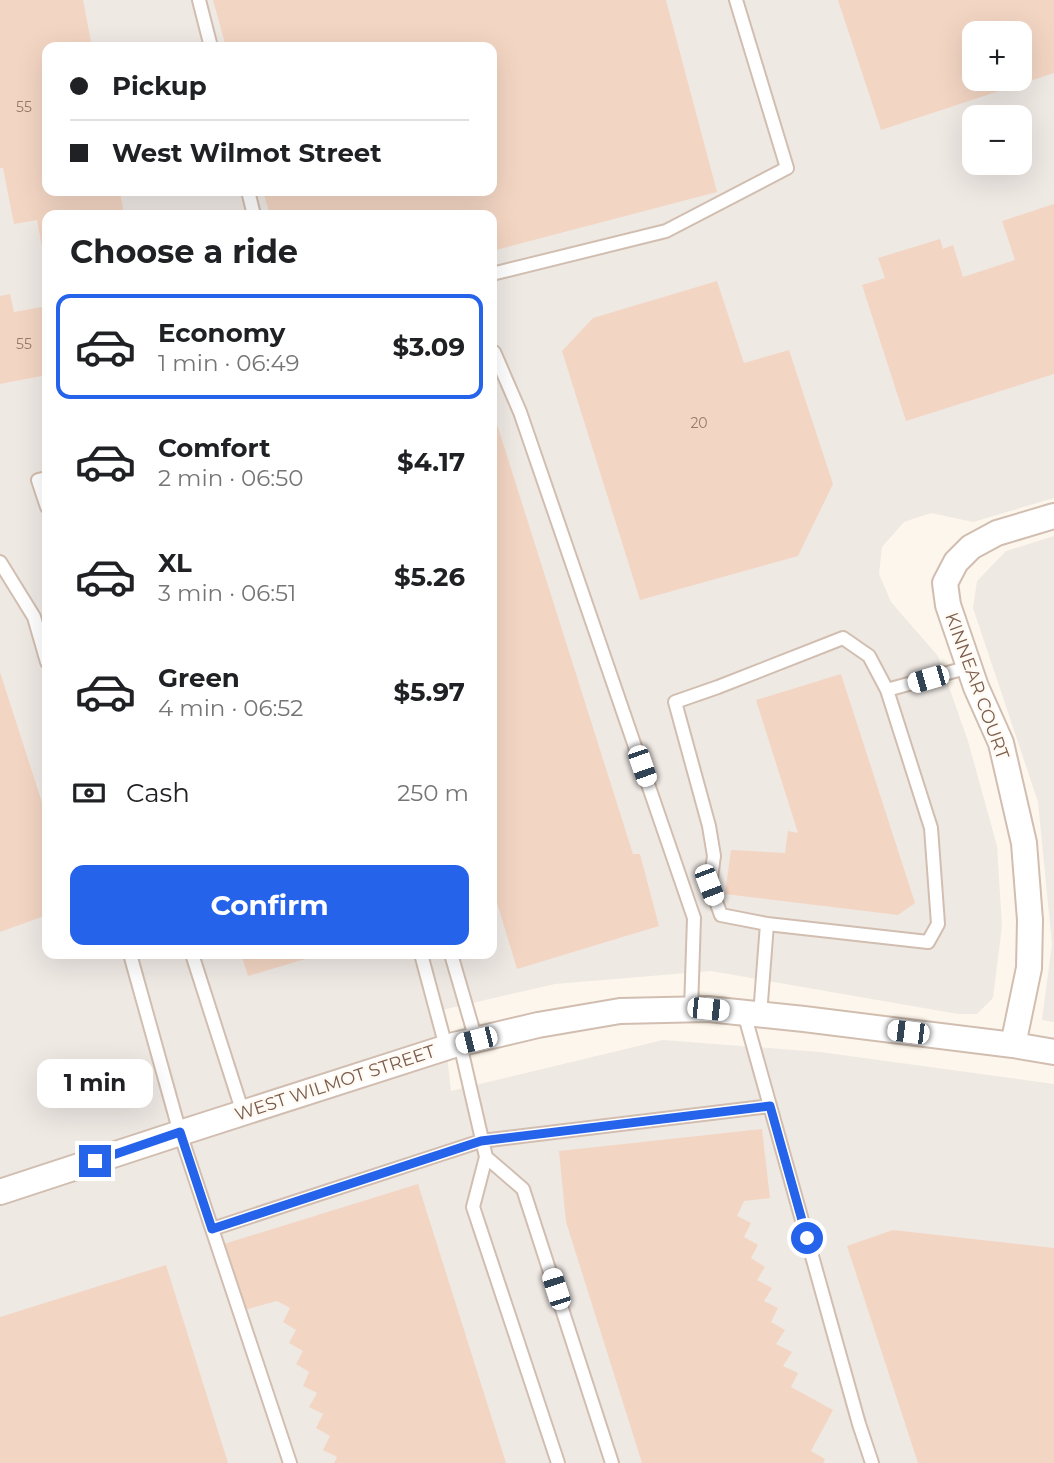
<!DOCTYPE html>
<html lang="en">
<head>
<meta charset="utf-8">
<style>
	:root { --surface:#fff; --page:#f2f2f2; --text:#202124; --muted:#757577; --line:#e0e0e0; --accent:#2563eb }
	body { margin:0; font-family:Montserrat,sans-serif; background:var(--page); color:var(--text); height:100vh; display:flex; flex-direction:column; font-size:26px; white-space:nowrap }
	* { box-sizing:border-box; margin:0 }
	p { font-size:23px; color:var(--muted) }
	.icon { flex:none; width:38px; height:38px; fill:none; stroke:currentColor; stroke-width:2; stroke-linecap:round; stroke-linejoin:round }
	.map { position:relative; flex:1; overflow:hidden }
	.drawer { position:absolute; left:42px; top:210px; width:455px; height:749px; display:flex; flex-direction:column; background:var(--surface); border-radius:14px; box-shadow:0 7px 28px #0002 }
	.drawer>* { flex:none }
	.guide { position:absolute; left:42px; top:42px; width:455px; height:154px; border-radius:14px; box-shadow:0 7px 28px #0002; display:grid; align-content:center; height:154px; padding:0 28px; background:var(--surface) }
	.buttons { position:absolute; left:962px; top:21px; display:grid; gap:14px }
	.buttons a { display:grid; place-items:center; width:70px; height:70px; border-radius:14px; background:var(--surface); box-shadow:0 7px 28px #0002; font-size:35px }
	.end { position:absolute; width:32px; height:32px; margin:-16px; border:9px solid #2563eb; background:#fff; box-shadow:0 0 0 4px #fff }
	.from { border-radius:50% }
	.bubble { position:absolute; height:49px; border-radius:14px; background:var(--surface); box-shadow:0 7px 28px #0002; font-size:23px; font-weight:700; line-height:49px; text-align:center }
	.car { position:absolute; width:21px; height:42px; margin:-21px -10px; border-radius:9px; box-shadow:0 0 5px 2px #0007; background:linear-gradient(#fff 24%,#345 0 40%,#fff 0 76%,#345 0 86%,#fff 0) }
	.guide b { display:flex; align-items:center; gap:24px; height:66px; font-size:26px }
	.guide b+b { border-top:2px solid var(--line) }
	.guide i { width:18px; height:18px; background:var(--text) }
	ul { padding:0; list-style:none }
	li { display:flex; align-items:center; gap:21px; height:105px; margin:0 14px 10px; padding:0 14px; border:4px solid transparent; border-radius:14px }
	li div { flex:1 }
	li b { display:block; font-size:26px }
	li em { font-style:normal; font-weight:700 }
	li.active { border-color:var(--accent) }
	li>.icon { width:63px; height:63px; stroke-width:1.5 }
	h2 { padding:0 28px; font-size:32px; line-height:84px }
	.pay { display:flex; align-items:center; gap:18px; height:77px; padding:0 28px; font-size:26px }
	.pay p { margin-inline-start:auto }
	.primary-button { display:flex; gap:14px; margin-top:auto; padding:14px 28px }
	.primary-button a { flex:1; height:80px; border-radius:14px; background:var(--accent); color:#fff; font-size:28px; font-weight:700; line-height:80px; text-align:center }
	.map>svg:first-child { display:block }
</style>
</head>
<body>
<div class="map">
<svg width="1054" height="1463" viewBox="0 0 1054 1463">
	<rect width="100%" height="100%" fill="#fdf6ec"/>
	<!-- industrial -->
	<path fill="#efe9e4" fill-rule="evenodd" d="M0,0H1054V498L973,522L931,513L904,522L882,547L879,574L891,602L938,656L968,741L997,846L1002,926L993,998L977,1014H958L711,971L555,984L442,1010L451,1091L663,1040L820,1052L1054,1084V1463H0ZM975,33H1020V79H975ZM47,47H492V191H47ZM975,117H1020V163H975ZM47,215H492V954H47Z
		M1054,536V1022L1042,1020L1052,944L1038,802L973,608L977,581L1006,551Z"/>
	<!-- building -->
	<path fill="#f3d5c3" fill-rule="evenodd" d="M0,0H83L92,47H47V191H120L124,215H47V269H46L37,220L14,224L3,168H0Z
		M213,0H666L717,192L492,251V215H270L263,191H492V47H226Z
		M838,0H1054V73L881,130ZM975,33H1020V79H975Z
		M1054,204V374L906,421L862,285L885,278L878,258L940,239L943,249L953,245L963,277L1015,260L1002,221Z
		M717,281L744,363L789,350L833,484L798,556L640,600L562,351L593,318Z
		M10,294L14,312L47,306V375L0,384V296Z
		M492,418L496,421L633,854H640L659,926L517,969L492,886Z
		M0,672L47,818V915L0,932Z
		M841,674L915,903L898,915L725,894L731,850L785,853L788,831L798,833L756,700Z
		M241,954H322L248,976Z
		M762,1129L770,1198L744,1201L737,1216L751,1223L744,1237L758,1245L751,1258L765,1267L757,1280L772,1288L764,1301L778,1308L771,1322L785,1330L776,1344L792,1352L783,1366L798,1373L791,1387L833,1410L811,1451L825,1459L823,1463H642L566,1222L559,1151Z
		M418,1184L506,1463H334L337,1457L323,1450L330,1436L316,1428L323,1414L309,1407L317,1393L303,1386L309,1372L296,1364L303,1351L289,1343L296,1330L283,1322L290,1308L277,1301L244,1310L224,1244Z
		M893,1230L1054,1248V1463H918L847,1246Z
		M166,1265L228,1463H0V1317Z"/>
	<g fill="none" stroke-linecap="round" stroke-linejoin="round">
		<!-- service casing -->
		<g stroke="#d1beb0" stroke-width="16">
			<path id="service" d="M199,0L211,47
				M248,191L254,215
				M492,274L666,231L787,168L736,0
				M492,353L494,352L520,412L694,918L691,1010
				M47,478L38,480L47,507
				M0,562L34,617L47,662
				M767,924L721,915L710,885L714,856L709,826L675,702L718,687L843,638L869,656L887,690
				M130,954L180,1133L290,1463
				M192,954L243,1113
				M421,954L446,1047
				M451,954L476,1040
				M744,1013L859,1424L872,1463
				M760,1015L767,924L928,942L938,924L931,828L887,690L969,667
				M460,1044L486,1157L473,1207L558,1463
				M486,1157L523,1189L612,1463
				M212,1229L481,1141L770,1106"/>
		</g>
		<!-- minor casing -->
		<g stroke="#d1beb0" stroke-width="28">
			<path id="minor" d="M1013,1045L1029,968L1030,920L1024,843L1001,743L976,687L948,605L945,583L956,562L971,547L997,533L1054,516
				M0,1192L180,1133L454,1045L538,1025L620,1011L708,1009L804,1019L1013,1045L1054,1052"/>
		</g>
		<!-- service -->
		<use href="#service" stroke="#fff" stroke-width="12"/>
		<!-- minor -->
		<use href="#minor" stroke="#fff" stroke-width="24"/>
	</g>
	<g fill="none" stroke-linecap="round" stroke-linejoin="round">
		<!-- route -->
		<path stroke="#2563eb" stroke-width="9" d="M95,1161L180,1132L212,1229L481,1141L770,1106L807,1238"/>
	</g>
	<g text-anchor="middle" stroke-width="5" stroke-linejoin="round" paint-order="stroke">
		<!-- number labels -->
		<g font-size="14" fill="#987a6a">
			<text x="24" y="112">55</text>
			<text x="24" y="349">55</text>
			<text x="699" y="428">20</text>
		</g>
		<!-- street labels -->
		<g font-size="18" fill="#7a5c4d" stroke="#fffaf3">
			<text transform="translate(977 686) rotate(70)" y="6">KINNEAR COURT</text>
			<text transform="translate(335 1083) rotate(-18)" y="6">WEST WILMOT STREET</text>
		</g>
	</g>
</svg>
<div class="buttons">
<a>+</a>
<a>−</a>
</div>
<i class="end from" style="left:807px;top:1238px"></i>
<i class="end" style="left:95px;top:1161px"></i>
<div class="bubble" style="left:37px;top:1059px;width:116px">1 min</div>
<i class="car" style="left:928px;top:679px;rotate:254deg"></i>
<i class="car" style="left:642px;top:766px;rotate:161deg"></i>
<i class="car" style="left:709px;top:885px;rotate:159deg"></i>
<i class="car" style="left:708px;top:1009px;rotate:96deg"></i>
<i class="car" style="left:908px;top:1032px;rotate:277deg"></i>
<i class="car" style="left:476px;top:1040px;rotate:256deg"></i>
<i class="car" style="left:556px;top:1289px;rotate:342deg"></i>
<div class="guide">
<b><i class="from"></i>Pickup</b>
<b><i></i>West Wilmot Street</b>
</div>
<section class="drawer">
<h2>Choose a ride</h2>
<ul>
<li class="active"><svg class="icon" aria-label="car" viewBox="0 0 24 24"><path d="M5 17H2v-5l4-1 3-4h7l3 4 3 1v5h-3M9 17h6M6 11h13"/><circle cx="7" cy="17" r="2"/><circle cx="17" cy="17" r="2"/></svg><div><b>Economy</b><p>1 min · 06:49</p></div><em>$3.09</em></li>
<li><svg class="icon" aria-label="car" viewBox="0 0 24 24"><path d="M5 17H2v-5l4-1 3-4h7l3 4 3 1v5h-3M9 17h6M6 11h13"/><circle cx="7" cy="17" r="2"/><circle cx="17" cy="17" r="2"/></svg><div><b>Comfort</b><p>2 min · 06:50</p></div><em>$4.17</em></li>
<li><svg class="icon" aria-label="car" viewBox="0 0 24 24"><path d="M5 17H2v-5l4-1 3-4h7l3 4 3 1v5h-3M9 17h6M6 11h13"/><circle cx="7" cy="17" r="2"/><circle cx="17" cy="17" r="2"/></svg><div><b>XL</b><p>3 min · 06:51</p></div><em>$5.26</em></li>
<li><svg class="icon" aria-label="car" viewBox="0 0 24 24"><path d="M5 17H2v-5l4-1 3-4h7l3 4 3 1v5h-3M9 17h6M6 11h13"/><circle cx="7" cy="17" r="2"/><circle cx="17" cy="17" r="2"/></svg><div><b>Green</b><p>4 min · 06:52</p></div><em>$5.97</em></li>
</ul>
<div class="pay"><svg class="icon" aria-label="cash" viewBox="0 0 24 24"><path d="M3 7h18v10H3z"/><circle cx="12" cy="12" r="2"/></svg>Cash<p>250 m</p></div>
<div class="primary-button"><a>Confirm</a></div>
</section>
</div>
</body>
</html>
